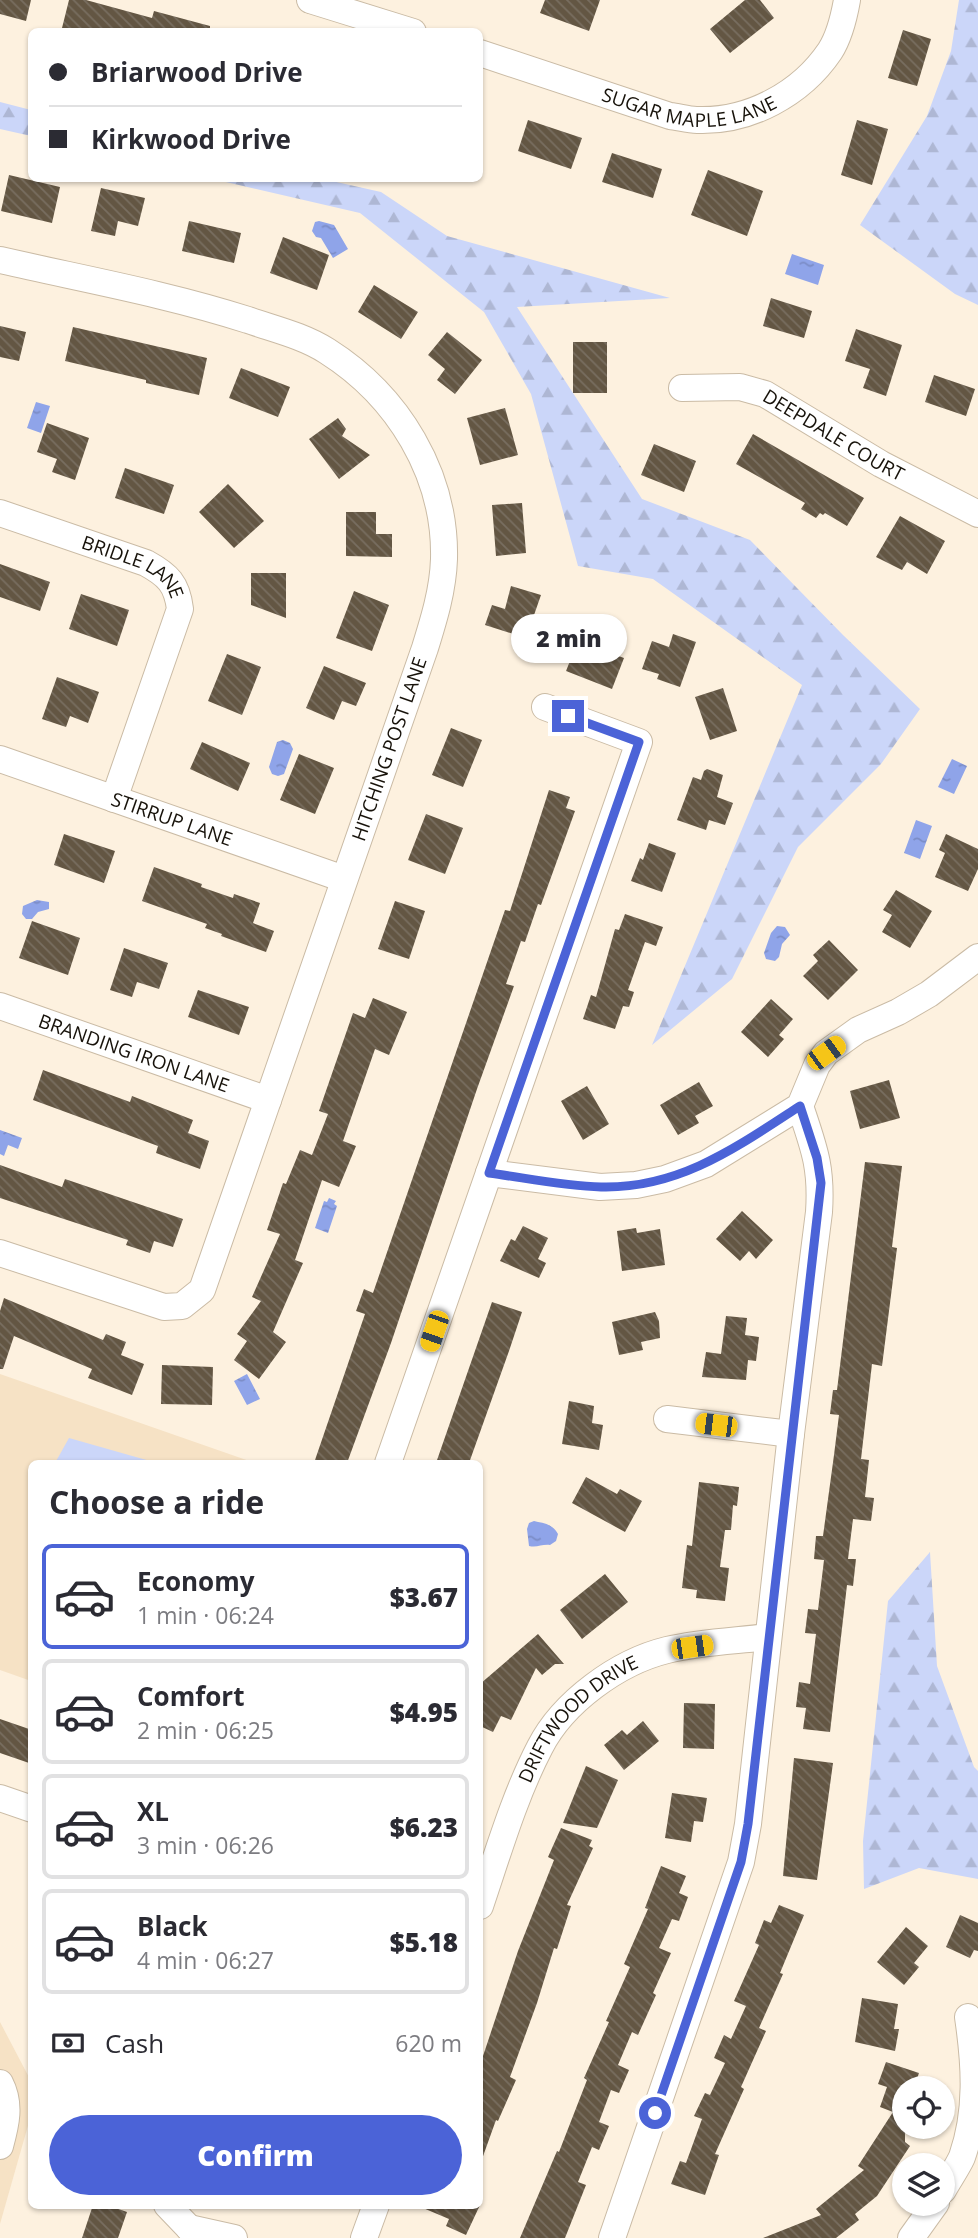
<!DOCTYPE html>
<html lang="en">
<head>
<meta charset="utf-8">
<style>
	:root { --surface:#fff; --page:#f7f7f7; --text:#2b2b33; --muted:#7c7c81; --line:#e1e1e2; --accent:#4b63d7 }
	body { margin:0; font-family:"Open Sans",sans-serif; background:var(--page); color:var(--text); height:100vh; display:flex; flex-direction:column; font-size:26px; white-space:nowrap }
	* { box-sizing:border-box; margin:0 }
	p { font-size:23px; color:var(--muted) }
	.icon { flex:none; width:38px; height:38px; fill:none; stroke:currentColor; stroke-width:2; stroke-linecap:round; stroke-linejoin:round }
	.map { position:relative; flex:1; overflow:hidden }
	.panel { position:absolute; left:28px; top:1460px; width:455px; height:749px; display:flex; flex-direction:column; background:var(--surface); border-radius:10px; box-shadow:0 2px 5px #0004 }
	.panel>* { flex:none }
	.hud { position:absolute; left:28px; top:28px; width:455px; height:154px; border-radius:10px; box-shadow:0 2px 5px #0004; display:grid; align-content:center; height:154px; padding:0 21px; background:var(--surface) }
	.buttons { position:absolute; left:892px; top:2076px; display:grid; gap:14px }
	.buttons a { display:grid; place-items:center; width:63px; height:63px; border-radius:50%; background:var(--surface); box-shadow:0 2px 5px #0004; font-size:35px }
	.end { position:absolute; width:32px; height:32px; margin:-16px; border:9px solid #4b63d7; background:#fff; box-shadow:0 0 0 4px #fff }
	.from { border-radius:50% }
	.bubble { position:absolute; height:49px; border-radius:24px; background:var(--surface); box-shadow:0 2px 5px #0004; font-size:23px; font-weight:800; line-height:49px; text-align:center }
	.car { position:absolute; width:21px; height:42px; margin:-21px -10px; border-radius:9px; box-shadow:0 0 5px 2px #0007; background:linear-gradient(#f5c518 24%,#345 0 40%,#f5c518 0 76%,#345 0 86%,#f5c518 0) }
	.hud b { display:flex; align-items:center; gap:24px; height:66px; font-size:26px }
	.hud b+b { border-top:2px solid var(--line) }
	.hud i { width:18px; height:18px; background:var(--text) }
	ul { padding:0; list-style:none }
	li { display:flex; align-items:center; gap:21px; height:105px; margin:0 14px 10px; padding:0 7px; border:4px solid var(--line); border-radius:10px }
	li div { flex:1 }
	li b { display:block; font-size:26px }
	li em { font-style:normal; font-weight:800 }
	li.on { border-color:var(--accent) }
	li>.icon { width:63px; height:63px; stroke-width:1.5 }
	h2 { padding:0 21px; font-size:32px; line-height:84px }
	.pay { display:flex; align-items:center; gap:18px; height:77px; padding:0 21px; font-size:26px }
	.pay p { margin-inline-start:auto }
	.button { display:flex; gap:14px; margin-top:auto; padding:14px 21px }
	.button a { flex:1; height:80px; border-radius:42px; background:var(--accent); color:#fff; font-size:28px; font-weight:800; line-height:80px; text-align:center }
	.map>svg:first-child { display:block }
</style>
</head>
<body>
<div class="map">
<svg width="978" height="2238" viewBox="0 0 978 2238">
	<defs>
		<pattern id="forest-firs" width="22" height="20" patternUnits="userSpaceOnUse" patternTransform="scale(1.75)"><rect width="22" height="20" fill="#cbd6f9"/><path d="M5 1l3.5 6h-7zM16 11l3.5 6h-7z" fill="#aeb7d4"/></pattern>
		<pattern id="water-ripples" width="26" height="14" patternUnits="userSpaceOnUse" patternTransform="scale(1.75)"><rect width="26" height="14" fill="#8fa4e9"/><path d="M2 4q2-2 4 0t4 0M15 11q2-2 4 0t4 0" fill="none" stroke="#7b8cc6"/></pattern>
		<pattern id="building-back-hatch" width="6" height="6" patternUnits="userSpaceOnUse" patternTransform="scale(1.75)"><rect width="6" height="6" fill="#635643"/><path d="M-1 5l2 2M0 0l6 6M5-1l2 2" fill="none" stroke="#786e60"/></pattern>
	</defs>
	<rect width="100%" height="100%" fill="#fdf1df"/>
	<!-- built -->
	<path fill="#f6e2c5" d="M0,1374L255,1463H32L31,1681L0,1670Z
		M0,2022L32,2083L31,2115L0,2224Z"/>
	<!-- grass -->
	<path fill="#cbd6f9" d="M69,1438L157,1463H55Z"/>
	<!-- forest -->
	<path fill="url(#forest-firs)" d="M959,0H978V305L955,294L860,225L927,116L951,51Z
		M0,102L31,110V136L0,129Z
		M213,179H323L381,192L447,236L670,298L517,307L642,499L750,540L843,635L920,709L881,764L798,847L732,979L652,1045L802,685L653,579L578,566L531,394L484,312L360,213Z
		M930,1552L937,1666L974,1767L978,1771V1879L919,1868L864,1889L863,1841L888,1601Z"/>
	<!-- water -->
	<path fill="url(#water-ripples)" d="M319,221L334,225L348,249L333,258L321,238L316,237L312,231L315,222Z
		M792,254L824,265L818,285L785,274Z
		M36,402L50,406L41,433L27,428Z
		M283,740L290,743L293,749L284,774L278,776L272,774L269,767L277,742Z
		M952,759L967,766L954,794L938,787Z
		M916,820L932,826L920,859L904,853Z
		M37,900L49,902V909L38,912L32,919H26L22,914L23,906Z
		M777,926L785,927L790,935L782,944L779,957L775,961L766,959L764,953L771,933Z
		M0,1130L22,1138L18,1149L8,1145L4,1156L0,1154Z
		M329,1198L336,1201L334,1204L337,1206L328,1233L315,1228L324,1201L327,1202Z
		M247,1374L260,1399L247,1405L234,1381Z
		M534,1521C542,1523 552,1523 558,1534L556,1541L550,1545C542,1544 537,1548 529,1546L527,1529L529,1523Z"/>
	<!-- building -->
	<path fill="url(#building-back-hatch)" d="M0,0H31L26,21L0,14Z
		M69,0H86L152,18L154,11L210,26V32H76L62,28Z
		M545,0H600L589,31L540,13Z
		M745,0H760L774,18L730,53L710,29Z
		M903,30L931,39L917,86L888,78Z
		M528,120L582,138L571,169L518,151Z
		M857,120L888,129L872,185L841,175Z
		M612,153L662,169L653,198L602,182Z
		M708,170L763,191L747,236L691,215Z
		M9,175L60,187L52,223L1,211Z
		M101,188L145,198L138,226L118,221L115,236L91,231Z
		M189,221L241,233L234,263L182,251Z
		M283,237L329,255L317,290L270,273Z
		M374,285L418,312L401,339L358,312Z
		M771,298L812,311L804,338L763,326Z
		M0,326L26,332L19,361L0,357Z
		M73,327L207,358L199,395L146,383V380L65,361Z
		M856,329L902,345L886,396L863,388L870,369L845,361Z
		M447,332L482,360L455,394L437,380L445,369L428,355Z
		M573,342H607V393H573Z
		M241,368L290,387L278,417L229,398Z
		M934,375L975,389L966,416L925,402Z
		M505,408L518,455L480,465L467,418Z
		M338,418L346,429L342,436L370,455L339,479L309,439Z
		M47,423L89,438L75,480L52,472L57,459L37,452Z
		M753,434L864,498L847,526L825,513L823,515L820,513L816,518L801,509L805,503L736,464Z
		M654,444L696,461L684,492L641,475Z
		M125,468L174,485L164,514L115,498Z
		M228,484L264,521L234,548L199,512Z
		M522,503L526,553L496,556L492,505Z
		M346,512H376V534H392V557L346,556Z
		M900,516L945,541L927,574L907,562L902,570L876,557Z
		M0,564L50,582L40,611L0,597Z
		M251,573H286V618L251,605Z
		M511,586L541,595L526,638L485,625L492,605L505,609Z
		M354,591L389,605L372,651L336,638Z
		M81,594L129,610L117,646L69,629Z
		M673,634L696,642L680,687L657,679L659,674L642,669L652,641L669,647Z
		M578,641L624,658L612,689L566,671Z
		M227,654L261,667L242,715L208,701Z
		M324,666L366,683L356,706L342,701L334,720L306,708Z
		M57,677L99,692L88,723L70,716L66,727L42,719Z
		M723,688L737,731L710,740L695,697Z
		M451,728L482,740L463,787L432,775Z
		M202,742L250,763L238,791L190,769Z
		M299,754L334,768L315,814L280,800Z
		M707,769L723,775L717,797L733,803L725,825L709,820L706,830L677,820L693,777L701,780L704,771Z
		M549,790L570,797L566,808L575,811L541,905L538,904L525,942L521,941L506,984L514,986L477,1089L391,1343L347,1463H325L315,1460L365,1314L356,1311L364,1289L373,1293L505,910L510,911Z
		M426,814L463,828L445,874L408,860Z
		M64,834L115,851L104,883L54,865Z
		M946,834L978,849V869L968,891L935,877L945,853L939,850Z
		M649,843L676,853L662,892L631,881L640,858L643,860Z
		M154,867L202,884L201,887L233,898L234,894L260,903L253,923L274,931L266,952L221,936L222,934L205,928L207,924L142,901Z
		M896,890L932,911L910,948L882,932L892,915L883,910Z
		M395,901L425,911L409,959L378,949Z
		M625,914L663,927L656,946L645,942L628,990L634,992L629,1007L623,1006L615,1029L583,1019L591,995L596,997L615,929L619,930Z
		M32,921L80,938L68,975L19,958Z
		M829,940L858,970L828,1000L803,976L818,961L813,955Z
		M124,948L168,963L159,989L137,982L132,997L110,990Z
		M198,990L249,1007L239,1035L188,1017Z
		M373,998L407,1012L389,1055L375,1049L343,1141L356,1146L339,1187L322,1180L295,1260L303,1263L273,1332L286,1342L259,1379L234,1360L247,1341L237,1334L261,1301L252,1297L280,1234L267,1230L283,1183L286,1184L300,1150L312,1155L328,1114L319,1111L353,1013L365,1018Z
		M771,999L793,1019L779,1035L784,1039L768,1057L741,1032Z
		M43,1070L130,1102L132,1096L193,1120L188,1133L209,1141L200,1169L156,1153L158,1146L33,1100Z
		M889,1080L900,1118L860,1129L850,1091Z
		M699,1082L713,1106L695,1116L699,1123L678,1135L660,1105Z
		M587,1086L609,1124L583,1140L561,1101Z
		M865,1162L902,1166L892,1247L897,1248L882,1366L872,1364L861,1459L869,1460L865,1497L874,1498L871,1521L853,1519L848,1559H856L853,1586L847,1585L830,1732L803,1729L806,1708L796,1707L799,1682L810,1684L816,1634L805,1633L808,1609L818,1610L824,1560L814,1559L816,1536H823L834,1455L839,1415L830,1414L833,1390H837Z
		M0,1165L62,1187L65,1179L183,1219L173,1247L154,1241L150,1253L126,1245L128,1240L0,1198Z
		M742,1211L773,1240L756,1259L749,1251L740,1261L716,1239Z
		M523,1226L548,1238L538,1259L546,1263L539,1278L500,1261L511,1239L515,1241Z
		M636,1228L637,1233L660,1229L665,1265L622,1271L617,1231Z
		M4,1298L103,1340L106,1334L126,1342L121,1355L144,1364L132,1395L88,1378L92,1369L14,1336L3,1369H0V1311Z
		M492,1302L522,1312L509,1351L469,1463H436Z
		M655,1312L659,1321L660,1338L641,1342L643,1350L619,1355L612,1322Z
		M726,1316L747,1318L745,1335L759,1337L756,1361L748,1360L746,1380L702,1377L706,1352L721,1354Z
		M162,1365L213,1367L212,1405L161,1404Z
		M569,1401L594,1406L592,1423L603,1425L599,1450L562,1444Z
		M586,1477L617,1494L620,1489L642,1501L625,1532L572,1503Z
		M699,1482L739,1487L737,1506L733,1505L731,1530H725L720,1567L729,1568L725,1601L696,1598L697,1590L682,1588L687,1545L692,1546Z
		M605,1574L628,1602L582,1639L560,1610Z
		M538,1634L564,1664H555L542,1675L536,1668L511,1720L501,1716L493,1732L480,1726V1684Z
		M684,1703L715,1704L714,1749L683,1748Z
		M0,1719L32,1730V1764L0,1753Z
		M643,1721L659,1741L624,1770L604,1745L622,1730L627,1735Z
		M794,1758L833,1763L817,1880L783,1876Z
		M586,1766L618,1780L597,1828L563,1823Z
		M672,1793L707,1798L703,1822L694,1821L691,1842L665,1838Z
		M561,1828L592,1840L589,1846L593,1848L567,1905L571,1906L557,1949L554,1948L537,2003L510,2077L516,2080L498,2121L496,2120L482,2159H480V2065L518,1951L554,1860L548,1857Z
		M661,1866L686,1876L679,1893L688,1897L679,1921L672,1919L659,1948L671,1953L653,1993L656,1995L638,2035L632,2032L618,2065L629,2070L619,2093L611,2090L599,2122L609,2126L599,2150L592,2147L578,2182L586,2185L565,2238H520L557,2151L559,2152L587,2080L584,2078L609,2022L606,2021L630,1967L624,1964L648,1909L645,1908Z
		M779,1905L804,1915L780,1973L783,1974L759,2028L766,2031L741,2087L744,2089L715,2154L719,2155L705,2195L671,2184L680,2161L686,2163L702,2119L694,2116L705,2093L710,2095L725,2063L714,2058L724,2035L731,2039L746,2006L734,2001L759,1945L755,1943L764,1920L771,1923Z
		M960,1915L978,1923V1951L974,1950L970,1958L946,1947Z
		M906,1927L928,1946L914,1963L919,1967L904,1985L877,1962Z
		M862,1998L898,2004L894,2029H899L895,2051L855,2042Z
		M886,2062L919,2073L914,2088H905V2142L910,2146L877,2196L855,2214L859,2220L836,2238H763L821,2215L816,2209L864,2170L858,2166L893,2112L880,2107L887,2087L878,2084Z
		M93,2205H107L127,2212L118,2238H82Z
		M416,2205H480L466,2235L446,2226L449,2219Z"/>
	<g fill="none" stroke-linecap="round" stroke-linejoin="round">
		<!-- minor casing -->
		<g stroke="#cabba5" stroke-width="28">
			<g id="minor">
				<path d="M310,0L413,32"/>
				<path id="s1" d="M480,53L670,116C679,117 688,120 697,120C749,122 801,94 830,51C839,37 844,17 847,0"/>
				<path d="M0,260C83,279 167,294 248,320C274,329 304,336 327,351C398,396 446,474 444,559C443,590 434,619 425,648L202,1290L182,1306L164,1307L0,1253"/>
				<path id="s2" d="M682,388L740,387L765,394L881,464L978,514"/>
				<path id="s3" d="M0,513L146,563C168,575 177,584 180,609L114,799"/>
				<path id="s4" d="M0,759L344,879"/>
				<path id="s5" d="M0,1006L268,1100"/>
				<path d="M489,1173L600,1187L636,1185L665,1179L706,1164L800,1106L817,1065L826,1053L858,1030L898,1012L929,994L978,957"/>
				<path d="M667,1419L791,1434"/>
				<path d="M388,1463L639,742L545,707"/>
				<path d="M0,1798L32,1809"/>
				<path id="s6" d="M480,1906C498,1853 514,1797 540,1747C563,1702 618,1662 667,1650C700,1642 735,1641 768,1637"/>
				<path d="M0,2083C11,2104 6,2124 0,2146"/>
				<path d="M943,2190C949,2179 957,2168 962,2157C978,2111 975,2065 968,2017"/>
				<path d="M167,2205L189,2228"/>
				<path d="M189,2228L234,2238"/>
				<path d="M364,2238L376,2205"/>
				<path d="M612,2238L741,1862L748,1824L791,1434L819,1212C822,1167 814,1148 800,1106"/>
				<path d="M911,2238L936,2203"/>
			</g>
		</g>
		<!-- minor -->
		<use href="#minor" stroke="#fff" stroke-width="26"/>
	</g>
	<g fill="none" stroke-linecap="round" stroke-linejoin="round">
		<!-- route -->
		<path stroke="#4b63d7" stroke-width="9" d="M568,716L639,742L489,1173C526,1178 564,1186 601,1187C679,1189 737,1147 800,1106L817,1158L821,1183L748,1824L741,1862L655,2113"/>
	</g>
	<g text-anchor="middle" stroke-width="7" stroke-linejoin="round" paint-order="stroke">
		<!-- street labels -->
		<g font-size="19" fill="#17120a" stroke="#fff">
			<text dy="7" stroke="none"><textPath href="#s1" startOffset="219">SUGAR MAPLE LANE</textPath></text>
			<text dy="7" stroke="none"><textPath href="#s2" startOffset="164">DEEPDALE COURT</textPath></text>
			<text dy="7" stroke="none"><textPath href="#s3" startOffset="145">BRIDLE LANE</textPath></text>
			<text transform="translate(389 749) rotate(-71)" y="7">HITCHING POST LANE</text>
			<text dy="7" stroke="none"><textPath href="#s4" startOffset="182">STIRRUP LANE</textPath></text>
			<text dy="7" stroke="none"><textPath href="#s5" startOffset="142">BRANDING IRON LANE</textPath></text>
			<text dy="7" stroke="none"><textPath href="#s6" startOffset="217">DRIFTWOOD DRIVE</textPath></text>
		</g>
	</g>
</svg>
<div class="buttons">
<a><svg class="icon" aria-label="locate" viewBox="0 0 24 24"><circle cx="12" cy="12" r="6"/><path d="M12 2v4M12 18v4M2 12h4M18 12h4"/></svg></a>
<a><svg class="icon" aria-label="layers" viewBox="0 0 24 24"><path d="M12 4l9 5-9 5-9-5zM3 14l9 5 9-5"/></svg></a>
</div>
<i class="end from" style="left:655px;top:2113px"></i>
<i class="end" style="left:568px;top:716px"></i>
<div class="bubble" style="left:511px;top:614px;width:116px">2 min</div>
<i class="car" style="left:826px;top:1053px;rotate:54deg"></i>
<i class="car" style="left:434px;top:1331px;rotate:199deg"></i>
<i class="car" style="left:716px;top:1425px;rotate:277deg"></i>
<i class="car" style="left:692px;top:1647px;rotate:82deg"></i>
<div class="hud">
<b><i class="from"></i>Briarwood Drive</b>
<b><i></i>Kirkwood Drive</b>
</div>
<section class="panel">
<h2>Choose a ride</h2>
<ul>
<li class="on"><svg class="icon" aria-label="car" viewBox="0 0 24 24"><path d="M5 17H2v-5l4-1 3-4h7l3 4 3 1v5h-3M9 17h6M6 11h13"/><circle cx="7" cy="17" r="2"/><circle cx="17" cy="17" r="2"/></svg><div><b>Economy</b><p>1 min · 06:24</p></div><em>$3.67</em></li>
<li><svg class="icon" aria-label="car" viewBox="0 0 24 24"><path d="M5 17H2v-5l4-1 3-4h7l3 4 3 1v5h-3M9 17h6M6 11h13"/><circle cx="7" cy="17" r="2"/><circle cx="17" cy="17" r="2"/></svg><div><b>Comfort</b><p>2 min · 06:25</p></div><em>$4.95</em></li>
<li><svg class="icon" aria-label="car" viewBox="0 0 24 24"><path d="M5 17H2v-5l4-1 3-4h7l3 4 3 1v5h-3M9 17h6M6 11h13"/><circle cx="7" cy="17" r="2"/><circle cx="17" cy="17" r="2"/></svg><div><b>XL</b><p>3 min · 06:26</p></div><em>$6.23</em></li>
<li><svg class="icon" aria-label="car" viewBox="0 0 24 24"><path d="M5 17H2v-5l4-1 3-4h7l3 4 3 1v5h-3M9 17h6M6 11h13"/><circle cx="7" cy="17" r="2"/><circle cx="17" cy="17" r="2"/></svg><div><b>Black</b><p>4 min · 06:27</p></div><em>$5.18</em></li>
</ul>
<div class="pay"><svg class="icon" aria-label="cash" viewBox="0 0 24 24"><path d="M3 7h18v10H3z"/><circle cx="12" cy="12" r="2"/></svg>Cash<p>620 m</p></div>
<div class="button"><a>Confirm</a></div>
</section>
</div>
</body>
</html>
